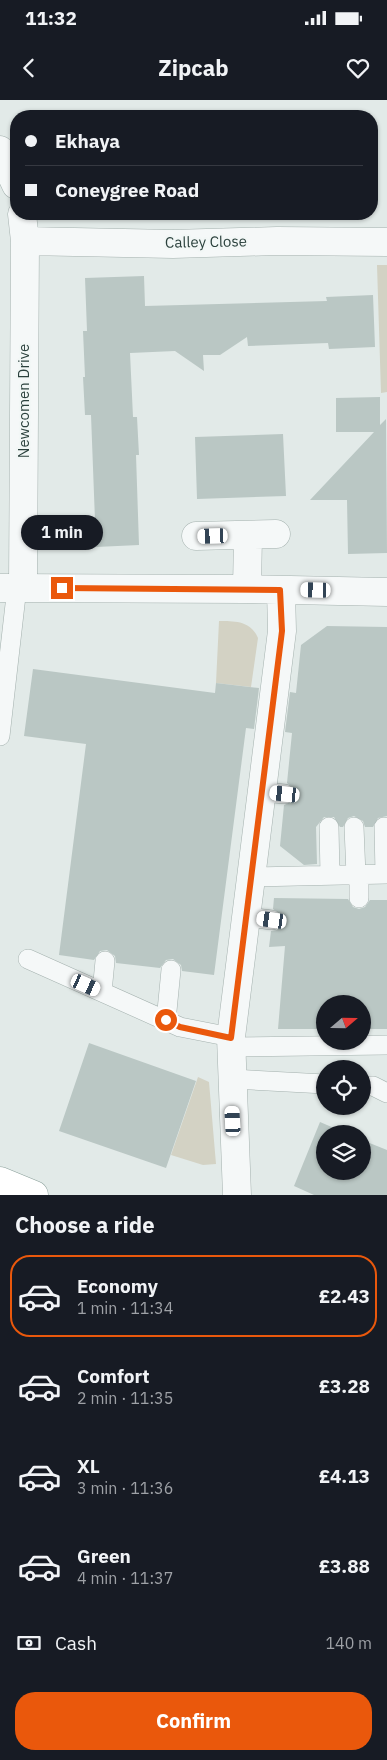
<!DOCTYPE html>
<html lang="en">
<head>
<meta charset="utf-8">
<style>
	:root { --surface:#171b24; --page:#20242c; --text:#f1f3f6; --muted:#9ea1a6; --line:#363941; --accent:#ea580c }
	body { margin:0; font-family:"IBM Plex Sans",sans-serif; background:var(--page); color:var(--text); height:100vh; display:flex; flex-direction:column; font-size:19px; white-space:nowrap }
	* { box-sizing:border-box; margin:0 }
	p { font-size:16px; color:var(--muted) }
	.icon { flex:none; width:28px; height:28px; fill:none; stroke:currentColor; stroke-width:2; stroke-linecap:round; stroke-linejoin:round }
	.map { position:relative; height:1095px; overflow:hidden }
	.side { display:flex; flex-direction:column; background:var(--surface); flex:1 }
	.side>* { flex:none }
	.banner { position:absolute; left:10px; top:10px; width:368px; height:110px; border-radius:20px; box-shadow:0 1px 4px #0004; display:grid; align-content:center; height:110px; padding:0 15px; background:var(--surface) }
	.needle { width:32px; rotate:70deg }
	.controls { position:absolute; left:316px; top:895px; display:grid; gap:10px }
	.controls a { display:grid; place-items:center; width:55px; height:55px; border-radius:50%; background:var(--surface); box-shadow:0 1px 4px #0004; font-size:25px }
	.end { position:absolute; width:22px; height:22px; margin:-11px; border:6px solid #ea580c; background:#fff; box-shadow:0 0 0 2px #fff }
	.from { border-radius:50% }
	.bubble { position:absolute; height:35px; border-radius:18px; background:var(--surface); box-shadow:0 1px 4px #0004; font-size:16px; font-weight:700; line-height:35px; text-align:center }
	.car { position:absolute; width:15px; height:30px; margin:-15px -8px; border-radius:6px; box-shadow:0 0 4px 1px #0007; background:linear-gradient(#fff 24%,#345 0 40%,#fff 0 76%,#345 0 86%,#fff 0) }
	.banner b { display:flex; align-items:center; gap:18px; height:48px; font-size:19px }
	.banner b+b { border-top:1px solid var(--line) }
	.banner i { width:12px; height:12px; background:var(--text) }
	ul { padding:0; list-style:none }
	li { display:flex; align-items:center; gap:15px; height:82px; margin:0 10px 8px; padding:0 5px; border:2px solid transparent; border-radius:20px }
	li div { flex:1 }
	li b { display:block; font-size:19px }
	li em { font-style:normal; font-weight:700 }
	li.on { border-color:var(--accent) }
	li>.icon { width:45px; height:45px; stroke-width:1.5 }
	h2 { padding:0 15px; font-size:22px; line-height:60px }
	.pay { display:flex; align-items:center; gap:12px; height:55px; padding:0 15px; font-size:19px }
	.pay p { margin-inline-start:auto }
	.primary-button { display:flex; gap:10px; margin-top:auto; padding:10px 15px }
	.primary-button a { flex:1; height:58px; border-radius:20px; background:var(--accent); color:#fff; font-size:20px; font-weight:700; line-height:58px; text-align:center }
	.status { display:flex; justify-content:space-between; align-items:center; height:35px; padding:0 25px; background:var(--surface); direction:ltr }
	.status svg { height:14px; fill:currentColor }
	header { display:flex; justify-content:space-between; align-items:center; height:65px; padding:0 15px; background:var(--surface); font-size:22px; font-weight:700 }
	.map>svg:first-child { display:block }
</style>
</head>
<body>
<div class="status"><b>11:32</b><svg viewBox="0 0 49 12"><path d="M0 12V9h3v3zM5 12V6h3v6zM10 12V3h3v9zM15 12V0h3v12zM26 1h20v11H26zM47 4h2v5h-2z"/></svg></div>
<header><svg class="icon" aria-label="back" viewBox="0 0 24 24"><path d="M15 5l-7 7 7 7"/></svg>Zipcab<svg class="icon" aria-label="heart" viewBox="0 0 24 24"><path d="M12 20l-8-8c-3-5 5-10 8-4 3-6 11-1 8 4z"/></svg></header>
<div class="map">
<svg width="387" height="1095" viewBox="0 0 387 1095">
	<rect width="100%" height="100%" fill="#e2eae8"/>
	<!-- green -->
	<path fill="#d3d2c4" d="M377,165H387V292L381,293Z
		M219,521C235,521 251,521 258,538L251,587L216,583Z
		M198,977L209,982L216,1064L203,1065L171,1055Z"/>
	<!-- building -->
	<path fill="#bac7c4" d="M144,176L145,206L327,201L326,197L373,195L375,247L329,249L328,243L248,246L247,237L220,255H203L204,271L175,251L130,253L133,317H137L139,355H136L139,445L96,447L91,315H85L83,277H85L83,231H87L85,178Z
		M380,297V325L386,319L387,453L348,454L347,400H310L374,332H336V298Z
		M283,334L286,396L197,399L195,337Z
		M327,526L387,527V716L378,718L373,727H365L363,721L354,716L348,718L343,727H340L334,717H324L316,727L317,764L304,765L280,746L284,705L294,701L296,694L295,689L287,683L292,633L285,632L290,592L296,593L301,545Z
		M33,569L215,593L216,583L259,588L254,629L246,628L214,875L182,871L181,865L173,859L166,860L160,868L116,863L115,856L107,850L100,851L94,860L59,855L86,644L24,636Z
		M274,798L348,799L353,807L359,809L365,807L370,800H387V929H362V904H325V929H278L285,846L269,847L271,831L277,830L283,822L282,815L273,809Z
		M89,943L196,981L166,1068L59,1031Z
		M320,1022L348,1034H325V1071H362V1040L387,1050V1095H314L294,1086Z"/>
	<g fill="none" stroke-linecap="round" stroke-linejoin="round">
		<!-- service casing -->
		<g stroke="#a4b1ae" stroke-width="20">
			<path id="service" d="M0,636L17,487
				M262,692L285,694
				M329,727L330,775
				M354,727L356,775
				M384,727L385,774
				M359,775V798
				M251,777L387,774
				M246,817L272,820
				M28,859L180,927L231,937
				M102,892L105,861
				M166,921L171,870
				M231,947L387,945
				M231,979L325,984
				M362,986H373L387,993"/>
		</g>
		<!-- minor casing -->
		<g stroke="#a4b1ae" stroke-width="29">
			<path id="minor" d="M0,50L16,85
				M22,114L25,141L23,488
				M25,141L173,144L277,141L387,142
				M196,436L276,434
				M0,488L247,489L387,492
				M247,489L248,435
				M237,1095L231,937L282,531L281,490"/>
		</g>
		<!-- trunk casing -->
		<g stroke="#8ba09b" stroke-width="29">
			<path id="trunk" d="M0,1081L34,1095"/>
		</g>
		<!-- service -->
		<use href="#service" stroke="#f5f8f8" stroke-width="19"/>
		<!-- minor -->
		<use href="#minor" stroke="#f5f8f8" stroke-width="28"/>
		<!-- trunk -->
		<use href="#trunk" stroke="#fff" stroke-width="28"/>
	</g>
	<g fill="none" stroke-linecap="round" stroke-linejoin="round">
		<!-- route -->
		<path stroke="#ea580c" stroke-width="6" d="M62,488L280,490L282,531L231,938L180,927L166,920"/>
	</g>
	<g text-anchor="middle" stroke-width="4.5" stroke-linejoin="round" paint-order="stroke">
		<!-- street labels -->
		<g font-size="15" fill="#2b413d" stroke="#f2f7f6">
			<text transform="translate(206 142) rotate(-1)" y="5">Calley Close</text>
			<text transform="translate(24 301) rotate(-90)" y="5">Newcomen Drive</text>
		</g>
	</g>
</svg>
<div class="controls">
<a><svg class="needle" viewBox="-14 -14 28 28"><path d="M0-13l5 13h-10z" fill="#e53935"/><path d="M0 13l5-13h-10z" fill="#9ea1a6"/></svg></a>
<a><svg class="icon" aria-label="locate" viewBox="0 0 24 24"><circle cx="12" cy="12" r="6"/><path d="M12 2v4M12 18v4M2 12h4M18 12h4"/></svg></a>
<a><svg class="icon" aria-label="layers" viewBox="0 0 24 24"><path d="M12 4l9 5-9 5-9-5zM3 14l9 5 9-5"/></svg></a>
</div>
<i class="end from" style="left:166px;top:920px"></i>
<i class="end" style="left:62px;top:488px"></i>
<div class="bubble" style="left:21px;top:415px;width:82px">1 min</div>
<i class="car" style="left:213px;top:436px;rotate:268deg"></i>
<i class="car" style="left:316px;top:490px;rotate:271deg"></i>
<i class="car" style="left:285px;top:694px;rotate:276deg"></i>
<i class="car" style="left:272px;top:820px;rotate:278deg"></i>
<i class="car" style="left:86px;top:885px;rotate:114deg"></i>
<i class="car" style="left:233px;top:1021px;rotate:357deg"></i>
<div class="banner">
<b><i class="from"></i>Ekhaya</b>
<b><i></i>Coneygree Road</b>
</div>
</div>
<section class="side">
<h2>Choose a ride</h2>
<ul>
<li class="on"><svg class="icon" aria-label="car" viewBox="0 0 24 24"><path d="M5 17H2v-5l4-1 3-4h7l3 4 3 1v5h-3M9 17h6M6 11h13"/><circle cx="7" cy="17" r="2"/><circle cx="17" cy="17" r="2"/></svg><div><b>Economy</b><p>1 min · 11:34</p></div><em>£2.43</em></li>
<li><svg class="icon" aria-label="car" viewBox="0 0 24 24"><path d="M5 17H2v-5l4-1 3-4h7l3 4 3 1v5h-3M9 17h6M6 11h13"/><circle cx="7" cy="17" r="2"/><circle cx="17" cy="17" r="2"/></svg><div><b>Comfort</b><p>2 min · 11:35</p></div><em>£3.28</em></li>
<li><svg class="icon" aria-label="car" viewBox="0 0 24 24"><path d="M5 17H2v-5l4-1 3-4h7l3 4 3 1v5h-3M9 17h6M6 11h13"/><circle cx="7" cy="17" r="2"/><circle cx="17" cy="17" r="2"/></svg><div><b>XL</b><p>3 min · 11:36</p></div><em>£4.13</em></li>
<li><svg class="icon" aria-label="car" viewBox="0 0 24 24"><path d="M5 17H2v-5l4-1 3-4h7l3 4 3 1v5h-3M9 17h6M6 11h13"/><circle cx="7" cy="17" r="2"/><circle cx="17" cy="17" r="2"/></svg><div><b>Green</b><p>4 min · 11:37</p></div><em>£3.88</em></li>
</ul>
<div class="pay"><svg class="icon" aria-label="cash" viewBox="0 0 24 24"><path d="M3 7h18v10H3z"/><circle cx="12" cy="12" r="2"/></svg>Cash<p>140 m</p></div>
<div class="primary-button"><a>Confirm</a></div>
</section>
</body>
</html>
